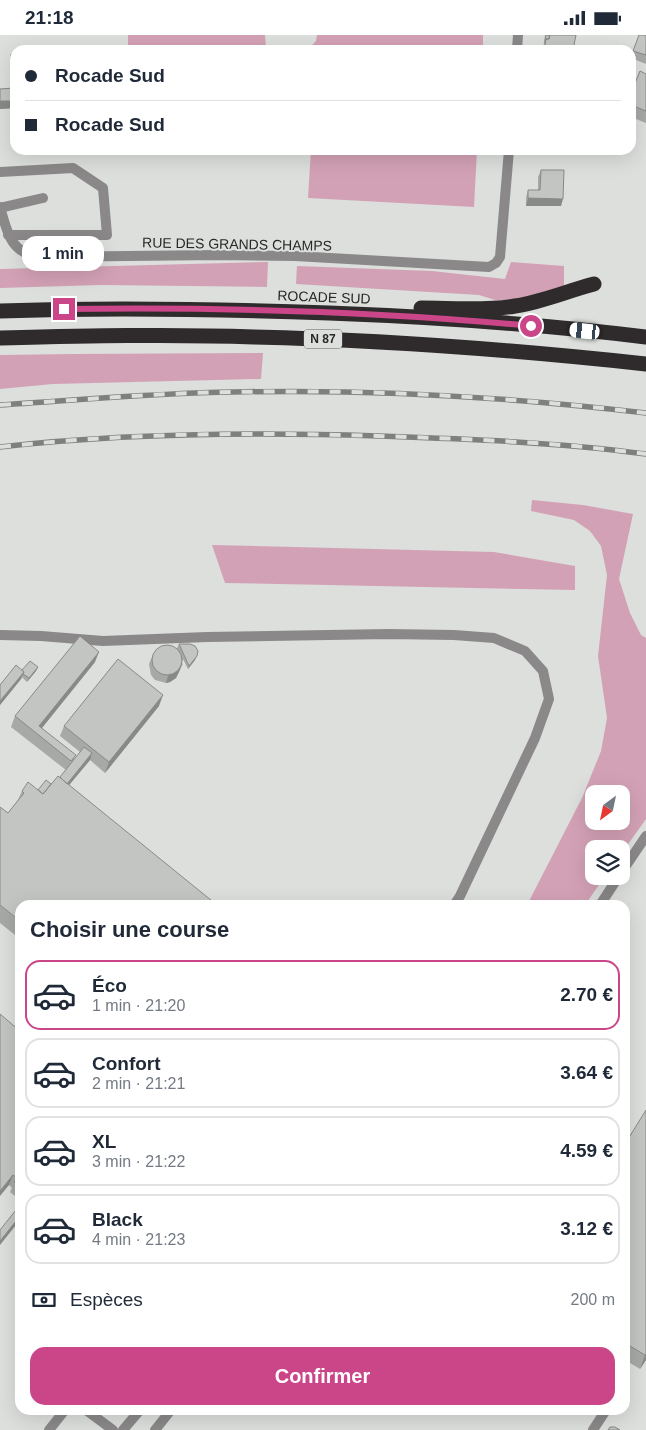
<!DOCTYPE html>
<html lang="fr">
<head>
<meta charset="utf-8">
<style>
	:root { --surface:#fff; --page:#f6f6f7; --text:#1f2937; --muted:#747a83; --line:#e0e1e3; --accent:#cb4689 }
	body { margin:0; font-family:Helvetica,sans-serif; background:var(--page); color:var(--text); height:100vh; display:flex; flex-direction:column; font-size:19px; white-space:nowrap }
	* { box-sizing:border-box; margin:0 }
	p { font-size:16px; color:var(--muted) }
	.icon { flex:none; width:28px; height:28px; fill:none; stroke:currentColor; stroke-width:2; stroke-linecap:round; stroke-linejoin:round }
	.map { position:relative; flex:1; overflow:hidden }
	.details { position:absolute; left:15px; top:865px; width:615px; height:515px; display:flex; flex-direction:column; background:var(--surface); border-radius:15px; box-shadow:0 5px 20px #0002 }
	.details>* { flex:none }
	.guide { position:absolute; left:10px; top:10px; width:626px; height:110px; border-radius:15px; box-shadow:0 5px 20px #0002; display:grid; align-content:center; height:110px; padding:0 15px; background:var(--surface) }
	.needle { width:32px; rotate:213deg }
	.tools { position:absolute; left:585px; top:750px; display:grid; gap:10px }
	.tools a { display:grid; place-items:center; width:45px; height:45px; border-radius:10px; background:var(--surface); box-shadow:0 5px 20px #0002; font-size:25px }
	.end { position:absolute; width:22px; height:22px; margin:-11px; border:6px solid #cb4689; background:#fff; box-shadow:0 0 0 2px #fff }
	.from { border-radius:50% }
	.bubble { position:absolute; height:35px; border-radius:15px; background:var(--surface); box-shadow:0 5px 20px #0002; font-size:16px; font-weight:700; line-height:35px; text-align:center }
	.car { position:absolute; width:15px; height:30px; margin:-15px -8px; border-radius:6px; box-shadow:0 0 4px 1px #0007; background:linear-gradient(#fff 24%,#345 0 40%,#fff 0 76%,#345 0 86%,#fff 0) }
	.guide b { display:flex; align-items:center; gap:18px; height:48px; font-size:19px }
	.guide b+b { border-top:1px solid var(--line) }
	.guide i { width:12px; height:12px; background:var(--text) }
	ul { padding:0; list-style:none }
	li { display:flex; align-items:center; gap:15px; height:70px; margin:0 10px 8px; padding:0 5px; border:2px solid var(--line); border-radius:15px }
	li div { flex:1 }
	li b { display:block; font-size:19px }
	li em { font-style:normal; font-weight:700 }
	li.on { border-color:var(--accent) }
	li>.icon { width:45px; height:45px; stroke-width:1.5 }
	h2 { padding:0 15px; font-size:22px; line-height:60px }
	.pay { display:flex; align-items:center; gap:12px; height:55px; padding:0 15px; font-size:19px }
	.pay p { margin-inline-start:auto }
	.primary-button { display:flex; gap:10px; margin-top:auto; padding:10px 15px }
	.primary-button a { flex:1; height:58px; border-radius:15px; background:var(--accent); color:#fff; font-size:20px; font-weight:700; line-height:58px; text-align:center }
	.status { display:flex; justify-content:space-between; align-items:center; height:35px; padding:0 25px; background:var(--surface); direction:ltr }
	.status svg { height:14px; fill:currentColor }
	.map>svg:first-child { display:block }
</style>
</head>
<body>
<div class="status"><b>21:18</b><svg viewBox="0 0 49 12"><path d="M0 12V9h3v3zM5 12V6h3v6zM10 12V3h3v9zM15 12V0h3v12zM26 1h20v11H26zM47 4h2v5h-2z"/></svg></div>
<div class="map">
<svg width="646" height="1395" viewBox="0 0 646 1395">
	<rect width="100%" height="100%" fill="#dcdfdc"/>
	<!-- green -->
	<path fill="#d3a1b5" fill-rule="evenodd" d="M128,0H265L266,15H128Z
		M317,0H483V15H311V11L316,6Z
		M311,115H477L474,172L308,163Z
		M268,227L267,252L100,250L0,253V234Z
		M511,227L564,231V251L515,265H495L479,260L296,249L297,231L432,236L505,244Z
		M263,318L261,344L53,349L0,354V320L74,319Z
		M532,465L583,470L633,479L619,544L630,578L641,600L646,603V784L621,819V814H594V841H605L585,870H527L582,763L601,716L607,683L598,621L607,540L601,511L590,496L574,485L531,476ZM594,759H621V786H594Z
		M212,510L494,517L575,531V555L225,548Z"/>
	<g fill="none" stroke-linecap="round" stroke-linejoin="round">
		<!-- lane -->
		<path stroke="#8a8889" stroke-width="10" d="M0,137L73,133L103,153L107,200H8
			M0,173L43,163
			M0,600L41,601L103,606L207,602L388,599L454,600L494,603L525,616L543,636L549,664L535,703L460,861L454,870
			M86,1375L113,1395
			M49,1395L65,1375
			M593,1395L606,1375"/>
		<!-- street -->
		<path stroke="#8a8889" stroke-width="10" d="M517,15L518,0
			M0,172C7,196 10,218 39,222L217,220L295,221L489,232L496,228L500,222L509,115
			M621,838L646,801
			M600,870L619,841
			M123,1395L140,1375
			M155,1395L171,1375"/>
		<!-- highway -->
		<path stroke="#2f2b2d" stroke-width="15" d="M421,273C450,273 487,276 515,271C542,267 567,256 594,249
			M0,276C110,272 219,274 329,278C435,282 541,289 646,302
			M0,303C85,301 169,299 254,302C385,305 516,315 646,329"/>
		<!-- rail casing -->
		<g stroke="#7e807e" stroke-width="5.5">
			<path id="rail" d="M0,370C78,365 156,358 234,357C372,354 510,362 646,378
				M0,412C125,398 252,397 378,401C467,404 557,407 646,419"/>
		</g>
		<!-- rail -->
		<use href="#rail" stroke="#dcdfdc" stroke-width="4" stroke-dasharray="11" stroke-linecap="butt"/>
	</g>
	<!-- wall -->
	<path fill="#a7a9a6" d="M545,0H576L573,15H543Z
		M639,0H646V29L631,23Z
		M11,19H15V73L0,74L11,53L10,23Z
		M646,39V88L631,82V58Z
		M541,135L561,171H526V163L528,155H538V142Z
		M179,609L195,625L188,634L183,624L180,635L176,643L170,647L166,648L155,645L151,640L149,629L152,622L177,613Z
		M95,627L42,693L75,724L80,717L60,701L64,691L159,671L105,738L90,725L69,750L20,870V904L0,888V772L8,778L18,765L22,756L38,755L51,749L60,742L66,735L11,692L15,681Z
		M38,632L36,636L27,647L22,642L21,644L0,670V650L22,635Z
		M20,996V1165L10,1157L12,1153L9,1150Z
		M625,1109L646,1325L640,1334L625,1325Z"/>
	<!-- shaded-wall -->
	<path fill="#888a87" d="M0,66H15V73L0,74Z
		M28,115H41L40,118L26,119Z
		M539,115H563L562,117L539,116Z
		M528,163L563,164L561,171H526Z
		M99,617L95,627L37,699L39,691Z
		M197,621L195,625L188,634L189,631Z
		M183,628L176,643L170,647L166,648L168,641Z
		M38,632L36,636L27,647L29,643Z
		M24,637L21,644L0,670V666Z
		M163,660L159,671L105,738L109,727Z
		M92,718L90,725L60,761L63,754Z
		M13,1140L9,1150L0,1161V1156Z
		M20,1181V1185L0,1210V1206Z
		M646,1319V1325L640,1334L645,1320Z"/>
	<!-- building -->
	<path fill="#c2c5c1" stroke="#888a87" d="M546,0H549V4H546L545,7Z
		M550,0H576L573,15H544L546,4H549Z
		M639,0H646V20L633,16Z
		M11,19H15V34H13L12,37Z
		M13,34H15V66H0V54L14,53Z
		M640,36L646,39V76L631,70V58Z
		M541,135H564L563,164L528,163V155H540Z
		M80,601L99,617L39,691L76,720L71,726L15,681Z
		M179,609H190L195,611L198,616L197,621L189,631Z
		M152 625a15 15 0 1 1 30 0a15 15 0 1 1-30 0Z
		M118,624L163,660L109,727L64,691Z
		M30,626L38,632L29,643L23,639L24,637L22,635Z
		M16,630L24,637L0,666V650Z
		M84,712L92,718L67,749L60,742Z
		M58,741L217,870H20V886L0,870V772L8,778L24,758L22,756L28,747L43,759Z
		M46,745L51,749L43,759L38,755Z
		M0,979L20,996V1152L14,1147L17,1143L13,1140L0,1156Z
		M646,1075V1319L645,1320L625,1308V1109Z
		M20,1170V1181L0,1206V1195Z
		M610,1392H615L620,1395H608Z"/>
	<g fill="none" stroke-linecap="round" stroke-linejoin="round">
		<!-- route -->
		<path stroke="#cb4689" stroke-width="6" d="M64,274C219,272 376,276 531,291"/>
	</g>
	<g text-anchor="middle" stroke-width="4" stroke-linejoin="round" paint-order="stroke">
		<!-- shield labels -->
		<rect fill="#dcdfdc" stroke="#5d5f5d" stroke-width="1" x="304" y="294.5" width="38" height="19" rx="4"/>
		<g font-size="12" font-weight="bold" fill="#272827">
			<text x="323" y="308">N 87</text>
		</g>
		<!-- street labels -->
		<g font-size="14" fill="#272827" stroke="#dcdfdc">
			<text transform="translate(237 209) rotate(1)" y="5">RUE DES GRANDS CHAMPS</text>
			<text transform="translate(324 262) rotate(2)" y="5">ROCADE SUD</text>
		</g>
	</g>
</svg>
<div class="tools">
<a><svg class="needle" viewBox="-14 -14 28 28"><path d="M0-13l5 13h-10z" fill="#e53935"/><path d="M0 13l5-13h-10z" fill="#747a83"/></svg></a>
<a><svg class="icon" aria-label="layers" viewBox="0 0 24 24"><path d="M12 4l9 5-9 5-9-5zM3 14l9 5 9-5"/></svg></a>
</div>
<i class="end from" style="left:531px;top:291px"></i>
<i class="end" style="left:64px;top:274px"></i>
<div class="bubble" style="left:22px;top:201px;width:82px">1 min</div>
<i class="car" style="left:585px;top:296px;rotate:276deg"></i>
<div class="guide">
<b><i class="from"></i>Rocade Sud</b>
<b><i></i>Rocade Sud</b>
</div>
<section class="details">
<h2>Choisir une course</h2>
<ul>
<li class="on"><svg class="icon" aria-label="car" viewBox="0 0 24 24"><path d="M5 17H2v-5l4-1 3-4h7l3 4 3 1v5h-3M9 17h6M6 11h13"/><circle cx="7" cy="17" r="2"/><circle cx="17" cy="17" r="2"/></svg><div><b>Éco</b><p>1 min · 21:20</p></div><em>2.70 €</em></li>
<li><svg class="icon" aria-label="car" viewBox="0 0 24 24"><path d="M5 17H2v-5l4-1 3-4h7l3 4 3 1v5h-3M9 17h6M6 11h13"/><circle cx="7" cy="17" r="2"/><circle cx="17" cy="17" r="2"/></svg><div><b>Confort</b><p>2 min · 21:21</p></div><em>3.64 €</em></li>
<li><svg class="icon" aria-label="car" viewBox="0 0 24 24"><path d="M5 17H2v-5l4-1 3-4h7l3 4 3 1v5h-3M9 17h6M6 11h13"/><circle cx="7" cy="17" r="2"/><circle cx="17" cy="17" r="2"/></svg><div><b>XL</b><p>3 min · 21:22</p></div><em>4.59 €</em></li>
<li><svg class="icon" aria-label="car" viewBox="0 0 24 24"><path d="M5 17H2v-5l4-1 3-4h7l3 4 3 1v5h-3M9 17h6M6 11h13"/><circle cx="7" cy="17" r="2"/><circle cx="17" cy="17" r="2"/></svg><div><b>Black</b><p>4 min · 21:23</p></div><em>3.12 €</em></li>
</ul>
<div class="pay"><svg class="icon" aria-label="cash" viewBox="0 0 24 24"><path d="M3 7h18v10H3z"/><circle cx="12" cy="12" r="2"/></svg>Espèces<p>200 m</p></div>
<div class="primary-button"><a>Confirmer</a></div>
</section>
</div>
</body>
</html>
